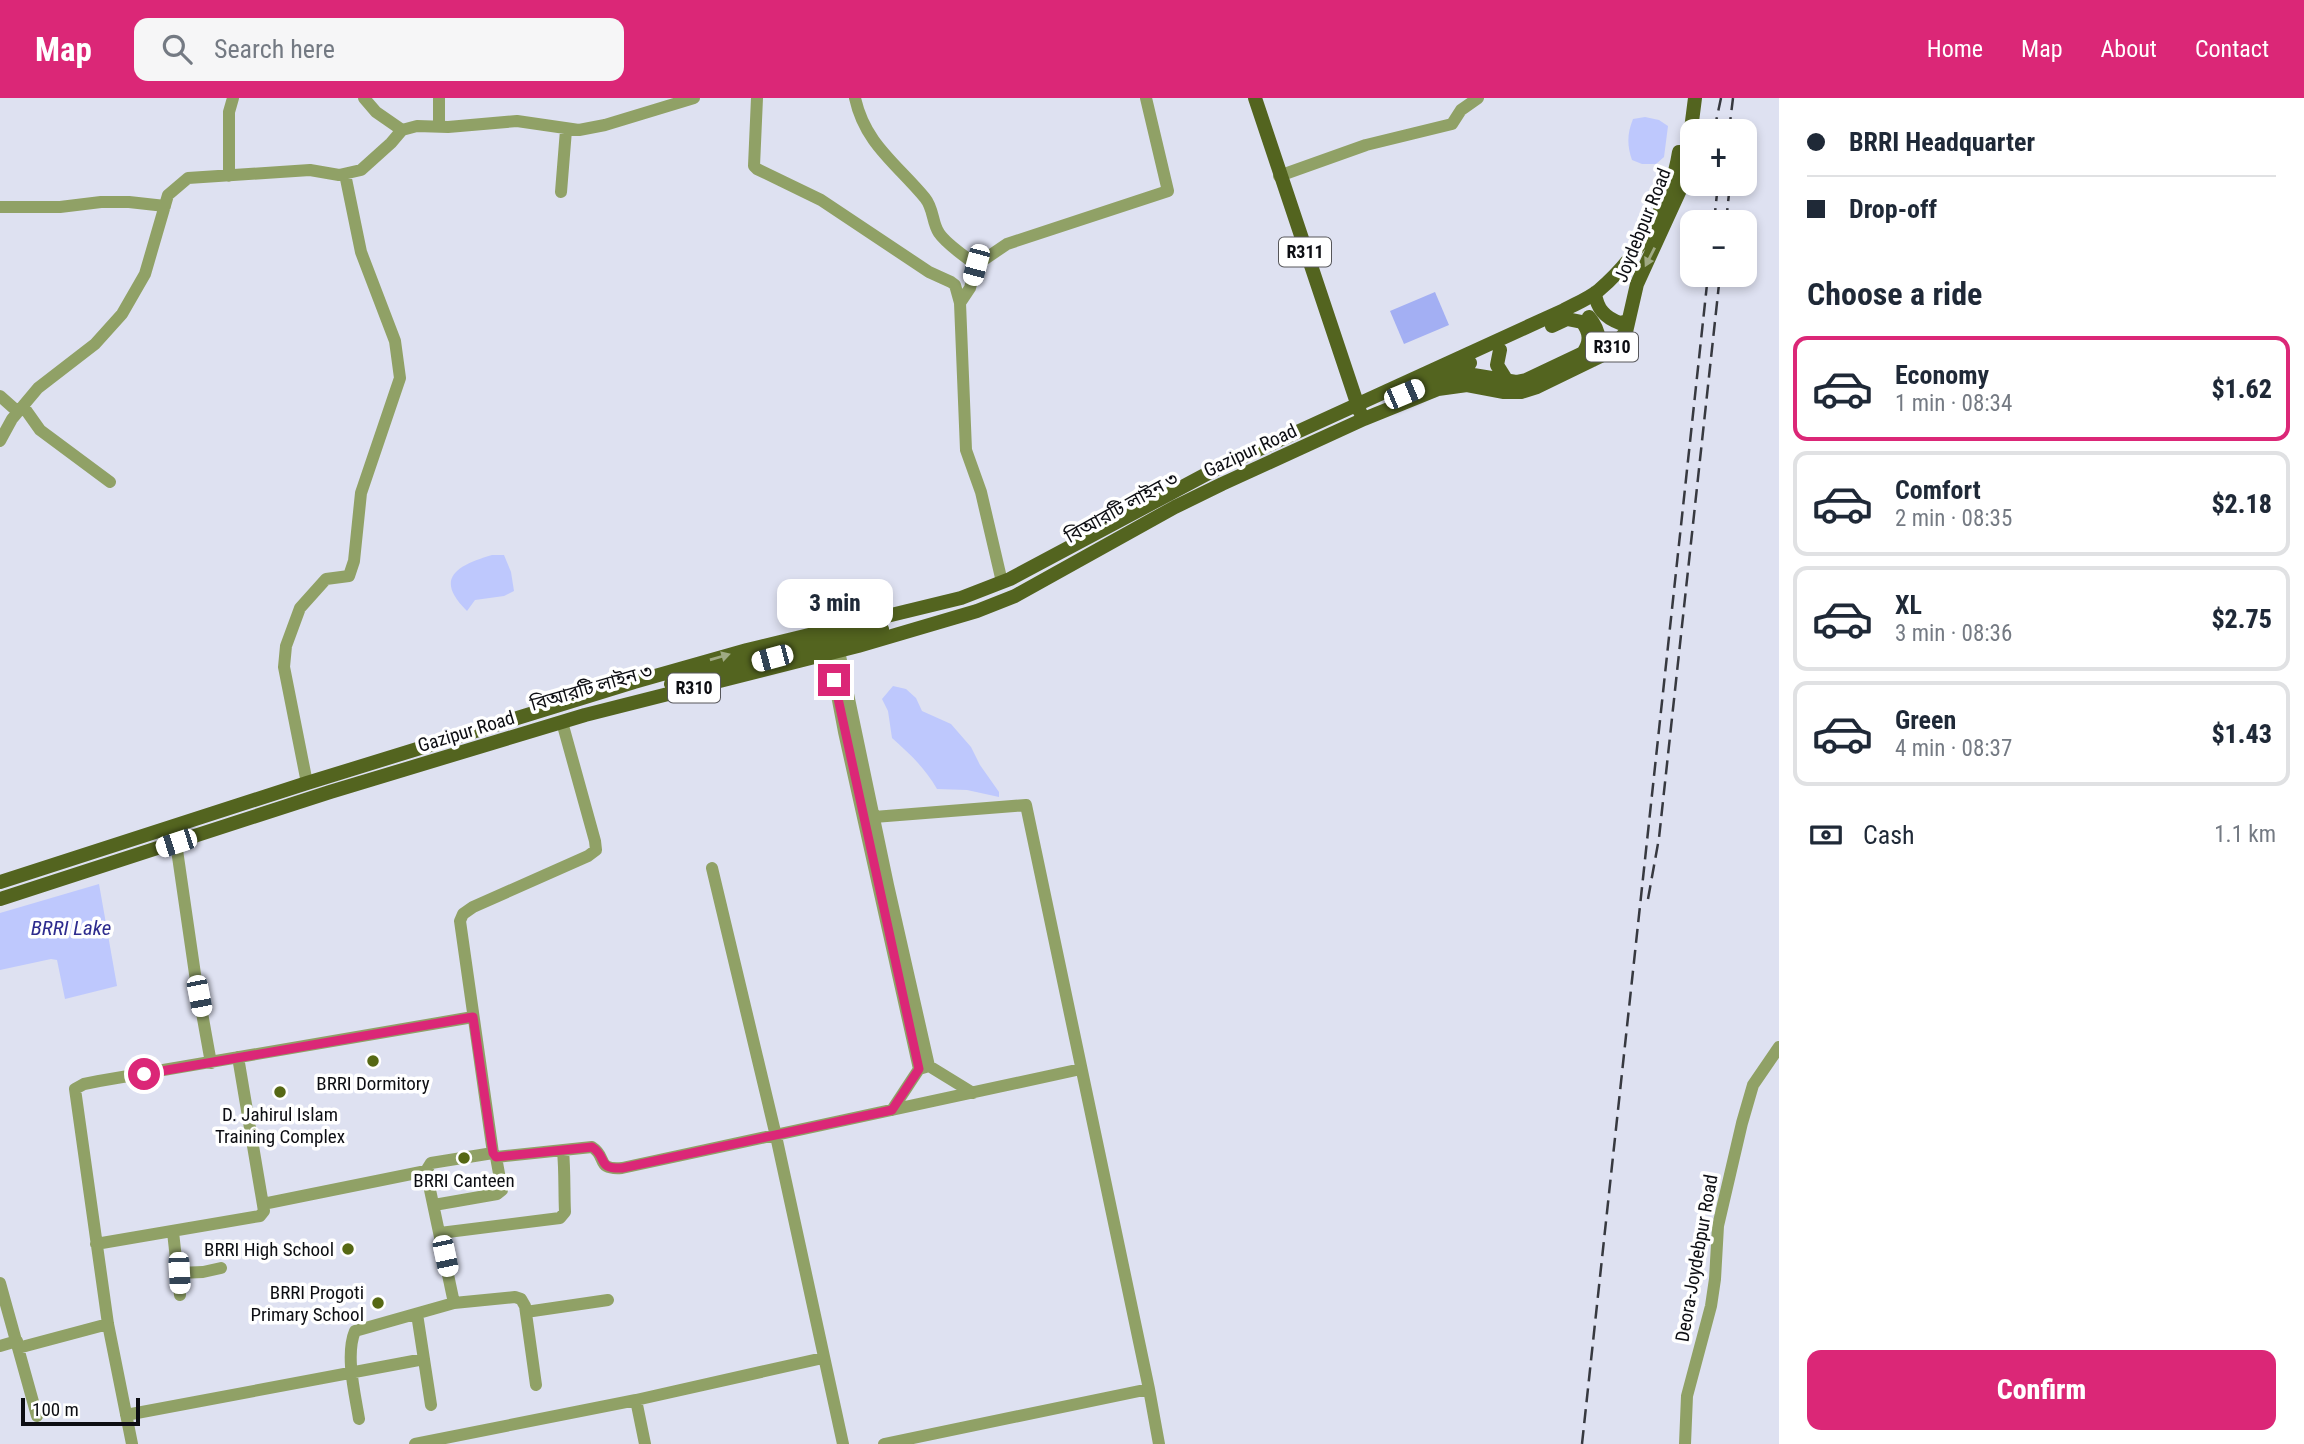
<!DOCTYPE html>
<html lang="en">
<head>
<meta charset="utf-8">
<style>
	:root { --surface:#fff; --page:#f6f6f7; --text:#1f2937; --muted:#747a83; --line:#e0e1e3; --accent:#db2777 }
	body { margin:0; font-family:"Roboto Condensed","Noto Sans Bengali",sans-serif; background:var(--page); color:var(--text); height:100vh; display:flex; flex-direction:column; font-size:26px; white-space:nowrap }
	* { box-sizing:border-box; margin:0 }
	p { font-size:23px; color:var(--muted) }
	.icon { flex:none; width:38px; height:38px; fill:none; stroke:currentColor; stroke-width:2; stroke-linecap:round; stroke-linejoin:round }
	.map { position:relative; flex:1; overflow:hidden }
	.details { display:flex; flex-direction:column; background:var(--surface); width:525px }
	.details>* { flex:none }
	.banner { display:grid; align-content:center; height:154px; padding:0 28px; background:var(--surface) }
	.tools { position:absolute; left:1680px; top:21px; display:grid; gap:14px }
	.tools a { display:grid; place-items:center; width:77px; height:77px; border-radius:14px; background:var(--surface); box-shadow:0 4px 10px #0003; font-size:35px }
	.scale { position:absolute; left:21px; bottom:18px; width:119px; box-sizing:border-box; padding-left:7px; border:4px solid #0d0e13; border-top:0; font-size:19px; line-height:24px; white-space:nowrap; color:#0d0e13; -webkit-text-stroke:5px #fff; paint-order:stroke }
	.end { position:absolute; width:32px; height:32px; margin:-16px; border:9px solid #db2777; background:#fff; box-shadow:0 0 0 4px #fff }
	.from { border-radius:50% }
	.bubble { position:absolute; height:49px; border-radius:14px; background:var(--surface); box-shadow:0 4px 10px #0003; font-size:23px; font-weight:800; line-height:49px; text-align:center }
	.car { position:absolute; width:21px; height:42px; margin:-21px -10px; border-radius:9px; box-shadow:0 0 5px 2px #0007; background:linear-gradient(#fff 24%,#345 0 40%,#fff 0 76%,#345 0 86%,#fff 0) }
	.banner b { display:flex; align-items:center; gap:24px; height:66px; font-size:26px }
	.banner b+b { border-top:2px solid var(--line) }
	.banner i { width:18px; height:18px; background:var(--text) }
	ul { padding:0; list-style:none }
	li { display:flex; align-items:center; gap:21px; height:105px; margin:0 14px 10px; padding:0 14px; border:4px solid var(--line); border-radius:14px }
	li div { flex:1 }
	li b { display:block; font-size:26px }
	li em { font-style:normal; font-weight:800 }
	li.selected { border-color:var(--accent) }
	li>.icon { width:63px; height:63px; stroke-width:1.5 }
	h2 { padding:0 28px; font-size:32px; line-height:84px }
	.pay { display:flex; align-items:center; gap:18px; height:77px; padding:0 28px; font-size:26px }
	.pay p { margin-inline-start:auto }
	.button { display:flex; gap:14px; margin-top:auto; padding:14px 28px }
	.button a { flex:1; height:80px; border-radius:14px; background:var(--accent); color:#fff; font-size:28px; font-weight:800; line-height:80px; text-align:center }
	header { display:flex; align-items:center; gap:42px; box-sizing:border-box; height:98px; padding:0 35px; background:var(--accent); color:#fff }
	header strong { font-size:33px }
	nav { display:flex; gap:38px; margin-inline-start:auto; font-size:24px }
	.search { width:490px; height:63px; background:var(--page); display:flex; align-items:center; gap:18px; box-sizing:border-box; padding:0 24px; border-radius:14px; color:var(--muted); font-size:26px }
	main { display:flex; flex:1; min-height:0 }
	.map>svg:first-child { display:block }
</style>
</head>
<body>
<header>
<strong>Map</strong>
<div class="search"><svg class="icon" aria-label="search" viewBox="0 0 24 24"><circle cx="10" cy="10" r="6"/><path d="M15 15l6 6"/></svg>Search here</div>
<nav><a>Home</a><a>Map</a><a>About</a><a>Contact</a></nav>
</header>
<main>
<div class="map">
<svg width="1779" height="1346" viewBox="0 0 1779 1346">
	<rect width="100%" height="100%" fill="#dee1f1"/>
	<!-- green -->
	<path fill="#a3aff3" d="M1435,194L1449,227L1404,246L1390,213Z"/>
	<!-- water -->
	<path fill="#bec8fd" d="M1645,19L1659,22L1668,28L1664,59L1656,66H1642L1632,62C1627,47 1627,36 1633,21Z
		M492,457H504L511,474L514,493L504,498L475,502L467,513C433,480 458,467 492,457Z
		M893,588L906,591L916,600L922,613L951,626L971,649L980,667L999,694V699L967,692L937,691C925,670 910,656 892,640L888,613L882,601Z
		M99,786L117,888L65,901L57,862L51,861L0,872V815Z"/>
	<g fill="none" stroke-linecap="round" stroke-linejoin="round">
		<!-- minor -->
		<path stroke="#90a166" stroke-width="12" d="M364,0L376,14L402,32
			M757,0L754,68L757,71L821,102L929,174L951,184L955,187L960,205
			M855,0C865,46 897,66 925,100C934,111 932,125 939,135C947,147 965,158 976,167
			M439,29V0
			M229,78V14L233,0
			M1279,78L1366,47L1452,26L1461,12L1478,0
			M561,94L566,32
			M0,109H60L101,104H129L165,108
			M0,298L18,314
			M23,308L40,332L110,384
			M0,343L12,321L38,290L95,246L122,216L145,176L168,97L188,80L310,72L339,77L361,72L391,45L402,32L417,28L448,29L517,23L579,32L605,27L694,0
			M1002,484L981,394L966,352L960,205L970,190L976,167L1007,146L1168,93L1146,0
			M839,553L888,787L929,968
			M829,555L844,634L919,971
			M307,685L284,569L286,548L300,510L326,481L349,478L354,463L361,395L400,280L395,243L361,154L345,76
			M874,719L1026,707L1149,1291
			M176,745L195,876L211,965
			M712,770L776,1038L843,1346
			M892,1012L919,971L929,968L973,995
			M493,1055L496,1059L592,1049C608,1059 595,1072 622,1070L1081,971
			M263,1106L426,1073
			M434,1107L497,1096L502,1092L496,1059
			M173,1134L180,1197
			M440,1135L560,1120L565,1114C564,1093 565,1074 563,1053
			M96,1146L260,1118L264,1113L238,959
			M179,1175L203,1174L221,1170
			M0,1185L37,1318
			M454,1205L426,1073L431,1065L493,1055L460,823L463,816L473,809L588,758L596,752L595,743L562,624
			M526,1214L608,1202
			M417,1216L431,1307
			M0,1248L17,1243
			M18,1250L108,1226
			M636,1302L645,1346
			M126,1317L424,1261
			M359,1321C355,1296 345,1257 355,1233L454,1205L515,1199L521,1201L525,1208L536,1287
			M132,1346L108,1226L75,991L84,986L99,983L473,919
			M415,1346L636,1302L823,1260
			M884,1346L1149,1291L1159,1346
			M1685,1346L1687,1298L1711,1208L1715,1181L1718,1128L1742,1025L1753,987L1779,949"/>
		<!-- major -->
		<path stroke="#53641f" stroke-width="14" d="M1255,0L1360,314
			M1595,195C1597,211 1605,220 1620,225L1628,223
			M1589,219C1601,234 1601,245 1593,262
			M1500,252L1497,267L1507,283
			M1448,277L1467,276L1516,284L1526,282L1583,255C1591,244 1590,234 1582,224L1567,221L1552,228
			M1426,287L1470,265
			M671,586L882,531
			M0,784L307,685L634,584L747,552L961,500L1010,481L1216,371L1564,212C1575,206 1588,201 1598,193C1638,159 1671,106 1679,54
			M0,801L330,694L585,617L858,548L977,513L1015,498L1175,409L1222,386L1364,321L1438,291L1467,287L1504,294H1521L1537,289L1607,255L1626,234L1637,186L1680,92L1686,70L1695,0"/>
		<!-- rail -->
		<path stroke="#373940" stroke-width="2.5" stroke-dasharray="14 7" stroke-linecap="butt" d="M1714,33L1721,0
			M1729,33L1733,0
			M1714,124L1718,86
			M1726,124L1730,86
			M1648,801L1659,740L1720,177
			M1582,1346L1708,177"/>
	</g>
	<!-- one-way arrows -->
	<defs><path id="oneway-solid" d="M-6-.8H1V-3.2L6.5 0L1 3.2V.8H-6Z" transform="scale(1.75)"/></defs>
	<g fill="#a0aa84">
		<use href="#oneway-solid" transform="translate(1650 159) rotate(117)"/>
		<use href="#oneway-solid" transform="translate(720 559) rotate(-16)"/>
	</g>
	<g fill="none" stroke-linecap="round" stroke-linejoin="round">
		<!-- route -->
		<path stroke="#db2777" stroke-width="9" d="M144,976L473,919L493,1055L496,1059L592,1049C608,1059 596,1071 622,1070L892,1012L919,971L834,582"/>
	</g>
	<!-- markers -->
	<g fill="#566814" stroke="#fff" stroke-width="2.5">
		<circle cx="373" cy="963" r="7"/>
		<circle cx="280" cy="994" r="7"/>
		<circle cx="464" cy="1060" r="7"/>
		<circle cx="348" cy="1151" r="7"/>
		<circle cx="378" cy="1205" r="7"/>
	</g>
	<g text-anchor="middle" stroke-width="7" stroke-linejoin="round" paint-order="stroke">
		<!-- shield labels -->
		<g fill="#fff" stroke="#56565a" stroke-width="2">
			<rect x="1279" y="139.5" width="52" height="29" rx="5"/>
			<rect x="1586" y="234.5" width="52" height="29" rx="5"/>
			<rect x="668" y="575.5" width="52" height="29" rx="5"/>
		</g>
		<g font-size="18" font-weight="bold" fill="#0d0e13">
			<text x="1305" y="160">R311</text>
			<text x="1612" y="255">R310</text>
			<text x="694" y="596">R310</text>
		</g>
		<!-- street labels -->
		<g font-size="19" fill="#0d0e13" stroke="#fff">
			<text transform="translate(1642 127) rotate(-68)" y="7">Joydebpur Road</text>
			<text transform="translate(1250 352) rotate(-25)" y="7">Gazipur Road</text>
			<text transform="translate(1121 409) rotate(-29)" y="7">বিআরটি লাইন ৩</text>
			<text transform="translate(591 589) rotate(-16)" y="7">বিআরটি লাইন ৩</text>
			<text transform="translate(466 633) rotate(-17)" y="7">Gazipur Road</text>
			<text transform="translate(1696 1160) rotate(-80)" y="7">Deora-Joydebpur Road</text>
		</g>
		<!-- poi labels -->
		<g font-size="19" fill="#0d0e13" stroke="#fff">
			<text x="373" y="992">BRRI Dormitory</text>
			<text x="280" y="1023">D. Jahirul Islam<tspan x="280" dy="22">Training Complex</tspan></text>
			<text x="464" y="1089">BRRI Canteen</text>
			<text x="334" y="1158" text-anchor="end">BRRI High School</text>
			<text x="364" y="1201" text-anchor="end">BRRI Progoti<tspan x="364" dy="22">Primary School</tspan></text>
		</g>
		<!-- water labels -->
		<g font-size="21" font-style="italic" fill="#2e2c8e" stroke="#fff">
			<text x="71" y="837">BRRI Lake</text>
		</g>
	</g>
</svg>
<div class="tools">
<a>+</a>
<a>−</a>
</div>
<div class="scale">100 m</div>
<i class="end from" style="left:144px;top:976px"></i>
<i class="end" style="left:834px;top:582px"></i>
<div class="bubble" style="left:777px;top:481px;width:116px">3 min</div>
<i class="car" style="left:976px;top:167px;rotate:195deg"></i>
<i class="car" style="left:1404px;top:296px;rotate:67deg"></i>
<i class="car" style="left:772px;top:560px;rotate:255deg"></i>
<i class="car" style="left:176px;top:745px;rotate:252deg"></i>
<i class="car" style="left:199px;top:898px;rotate:169deg"></i>
<i class="car" style="left:445px;top:1158px;rotate:168deg"></i>
<i class="car" style="left:179px;top:1175px;rotate:177deg"></i>
</div>
<section class="details">
<div class="banner">
<b><i class="from"></i>BRRI Headquarter</b>
<b><i></i>Drop-off</b>
</div>
<h2>Choose a ride</h2>
<ul>
<li class="selected"><svg class="icon" aria-label="car" viewBox="0 0 24 24"><path d="M5 17H2v-5l4-1 3-4h7l3 4 3 1v5h-3M9 17h6M6 11h13"/><circle cx="7" cy="17" r="2"/><circle cx="17" cy="17" r="2"/></svg><div><b>Economy</b><p>1 min · 08:34</p></div><em>$1.62</em></li>
<li><svg class="icon" aria-label="car" viewBox="0 0 24 24"><path d="M5 17H2v-5l4-1 3-4h7l3 4 3 1v5h-3M9 17h6M6 11h13"/><circle cx="7" cy="17" r="2"/><circle cx="17" cy="17" r="2"/></svg><div><b>Comfort</b><p>2 min · 08:35</p></div><em>$2.18</em></li>
<li><svg class="icon" aria-label="car" viewBox="0 0 24 24"><path d="M5 17H2v-5l4-1 3-4h7l3 4 3 1v5h-3M9 17h6M6 11h13"/><circle cx="7" cy="17" r="2"/><circle cx="17" cy="17" r="2"/></svg><div><b>XL</b><p>3 min · 08:36</p></div><em>$2.75</em></li>
<li><svg class="icon" aria-label="car" viewBox="0 0 24 24"><path d="M5 17H2v-5l4-1 3-4h7l3 4 3 1v5h-3M9 17h6M6 11h13"/><circle cx="7" cy="17" r="2"/><circle cx="17" cy="17" r="2"/></svg><div><b>Green</b><p>4 min · 08:37</p></div><em>$1.43</em></li>
</ul>
<div class="pay"><svg class="icon" aria-label="cash" viewBox="0 0 24 24"><path d="M3 7h18v10H3z"/><circle cx="12" cy="12" r="2"/></svg>Cash<p>1.1 km</p></div>
<div class="button"><a>Confirm</a></div>
</section>
</main>
</body>
</html>
